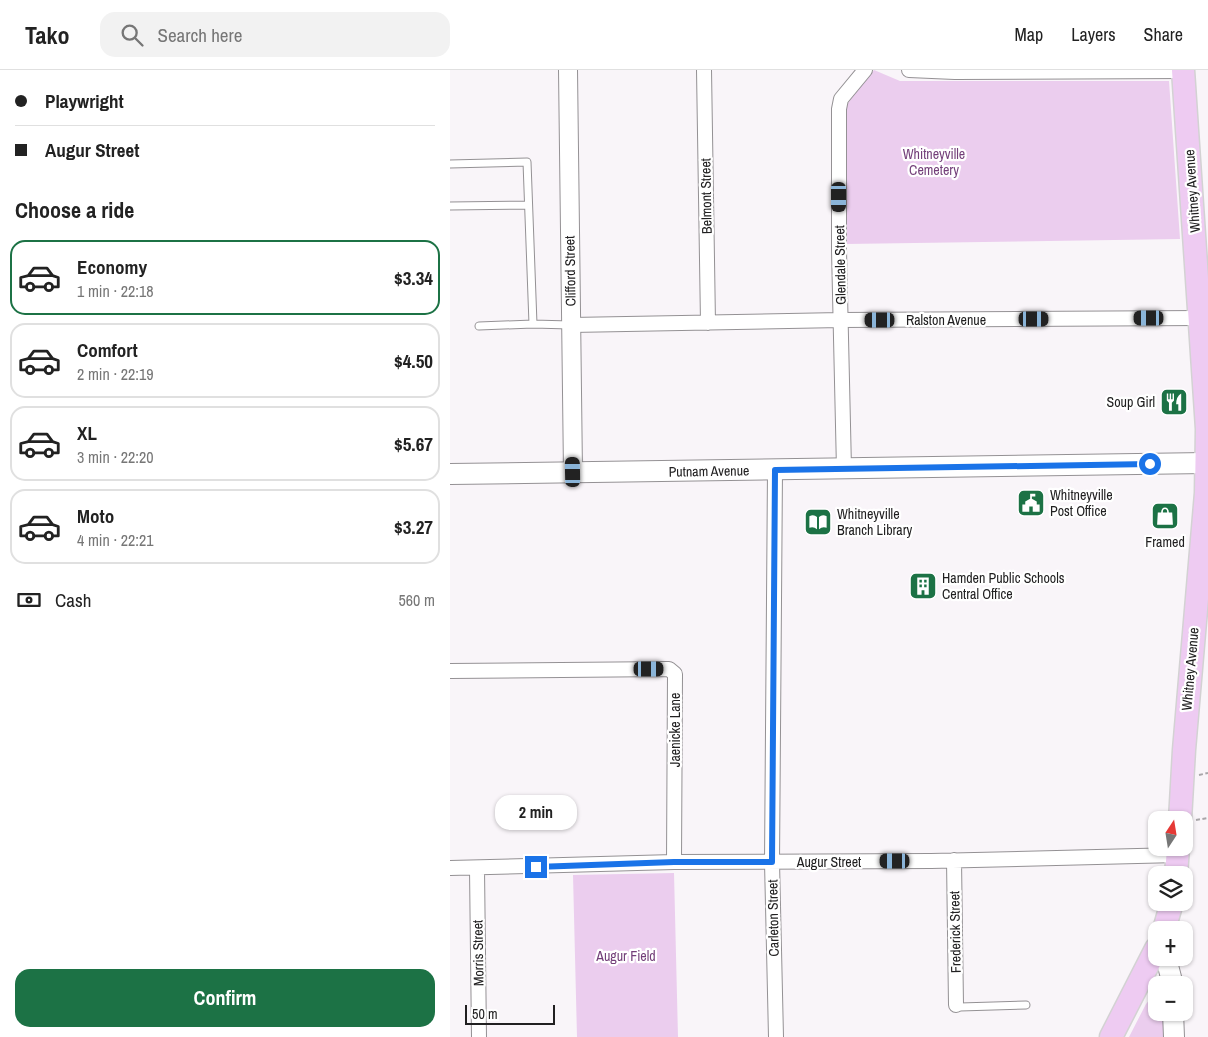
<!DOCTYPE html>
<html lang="en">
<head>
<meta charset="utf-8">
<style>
	:root { --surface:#fff; --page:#f2f2f2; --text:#222; --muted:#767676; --line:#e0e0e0; --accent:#1c7245 }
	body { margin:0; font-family:"Archivo Narrow",sans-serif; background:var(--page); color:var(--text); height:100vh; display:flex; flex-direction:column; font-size:19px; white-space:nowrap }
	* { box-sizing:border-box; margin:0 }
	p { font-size:16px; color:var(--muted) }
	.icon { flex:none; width:28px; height:28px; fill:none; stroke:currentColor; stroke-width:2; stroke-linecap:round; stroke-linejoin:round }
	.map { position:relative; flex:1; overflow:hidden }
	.details { display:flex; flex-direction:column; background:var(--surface); width:450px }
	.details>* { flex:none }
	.hud { display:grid; align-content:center; height:110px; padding:0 15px; background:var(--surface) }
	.needle { width:32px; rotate:12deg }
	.controls { position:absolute; left:698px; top:741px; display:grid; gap:10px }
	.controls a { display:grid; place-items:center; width:45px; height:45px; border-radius:10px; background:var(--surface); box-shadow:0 1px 4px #0004; font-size:25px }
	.scale { position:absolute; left:15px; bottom:12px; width:90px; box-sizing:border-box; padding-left:5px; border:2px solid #212021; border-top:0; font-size:14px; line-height:18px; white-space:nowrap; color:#212021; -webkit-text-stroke:4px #fff; paint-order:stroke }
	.end { position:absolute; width:22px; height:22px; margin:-11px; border:6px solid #1a73e8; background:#fff; box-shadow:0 0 0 2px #fff }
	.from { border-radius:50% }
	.bubble { position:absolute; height:35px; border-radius:15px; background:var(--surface); box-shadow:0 1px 4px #0004; font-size:16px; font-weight:700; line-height:35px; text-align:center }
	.car { position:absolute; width:15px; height:30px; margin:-15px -8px; border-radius:6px; box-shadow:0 0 4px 1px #0007; background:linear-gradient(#222 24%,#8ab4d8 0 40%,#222 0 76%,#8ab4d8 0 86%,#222 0) }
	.hud b { display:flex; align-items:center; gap:18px; height:48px; font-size:19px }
	.hud b+b { border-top:1px solid var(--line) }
	.hud i { width:12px; height:12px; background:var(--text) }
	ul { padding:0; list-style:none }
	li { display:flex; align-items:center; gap:15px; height:75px; margin:0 10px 8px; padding:0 5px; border:2px solid var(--line); border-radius:15px }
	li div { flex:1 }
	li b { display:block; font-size:19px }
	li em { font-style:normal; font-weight:700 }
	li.selected { border-color:var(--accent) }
	li>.icon { width:45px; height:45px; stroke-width:1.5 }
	h2 { padding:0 15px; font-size:22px; line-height:60px }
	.pay { display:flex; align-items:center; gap:12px; height:55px; padding:0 15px; font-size:19px }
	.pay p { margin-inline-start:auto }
	.button { display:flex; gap:10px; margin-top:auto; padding:10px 15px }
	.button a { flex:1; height:58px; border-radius:15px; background:var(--accent); color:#fff; font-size:20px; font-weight:700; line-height:58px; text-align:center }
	header { display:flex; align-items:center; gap:30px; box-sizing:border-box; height:70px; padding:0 25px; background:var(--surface); border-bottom:1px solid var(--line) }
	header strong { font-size:24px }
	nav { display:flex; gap:28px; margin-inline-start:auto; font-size:18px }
	.search { width:350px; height:45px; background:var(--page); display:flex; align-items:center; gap:12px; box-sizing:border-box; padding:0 18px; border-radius:15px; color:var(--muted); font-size:19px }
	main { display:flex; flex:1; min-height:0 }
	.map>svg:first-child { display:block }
</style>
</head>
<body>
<header>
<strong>Tako</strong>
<div class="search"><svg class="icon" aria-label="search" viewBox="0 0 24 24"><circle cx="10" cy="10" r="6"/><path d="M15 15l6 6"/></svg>Search here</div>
<nav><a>Map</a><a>Layers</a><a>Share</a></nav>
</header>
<main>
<section class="details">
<div class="hud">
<b><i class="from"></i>Playwright</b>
<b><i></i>Augur Street</b>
</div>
<h2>Choose a ride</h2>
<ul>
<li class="selected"><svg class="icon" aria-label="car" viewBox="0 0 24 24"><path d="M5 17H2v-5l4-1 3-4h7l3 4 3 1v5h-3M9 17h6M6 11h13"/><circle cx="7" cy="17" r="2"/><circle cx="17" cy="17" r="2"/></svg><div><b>Economy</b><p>1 min · 22:18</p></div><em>$3.34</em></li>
<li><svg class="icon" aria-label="car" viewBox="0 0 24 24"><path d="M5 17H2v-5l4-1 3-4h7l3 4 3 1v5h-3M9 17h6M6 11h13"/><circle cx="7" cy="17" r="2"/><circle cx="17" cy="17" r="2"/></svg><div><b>Comfort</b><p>2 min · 22:19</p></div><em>$4.50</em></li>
<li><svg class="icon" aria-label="car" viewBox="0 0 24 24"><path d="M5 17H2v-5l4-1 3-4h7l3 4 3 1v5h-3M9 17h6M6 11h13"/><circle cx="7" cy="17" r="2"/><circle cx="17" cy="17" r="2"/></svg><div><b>XL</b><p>3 min · 22:20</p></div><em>$5.67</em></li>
<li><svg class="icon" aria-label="car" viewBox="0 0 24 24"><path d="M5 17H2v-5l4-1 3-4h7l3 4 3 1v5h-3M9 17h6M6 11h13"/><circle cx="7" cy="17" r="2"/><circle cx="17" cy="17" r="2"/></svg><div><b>Moto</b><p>4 min · 22:21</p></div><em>$3.27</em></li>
</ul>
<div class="pay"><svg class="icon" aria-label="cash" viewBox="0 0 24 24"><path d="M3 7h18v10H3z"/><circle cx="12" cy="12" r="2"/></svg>Cash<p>560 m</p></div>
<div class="button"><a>Confirm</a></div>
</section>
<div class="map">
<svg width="758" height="967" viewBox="0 0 758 967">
	<rect width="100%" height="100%" fill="#f9f5f9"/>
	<!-- green -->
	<path fill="#ebcdee" d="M424,0L450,11H719L730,169L396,174V36L411,15Z
		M224,803L228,967H127L123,805Z
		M701,928L706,929V942L716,943V967H679L696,934Z"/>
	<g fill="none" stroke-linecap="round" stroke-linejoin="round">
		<!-- service casing -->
		<g stroke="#949194" stroke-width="9">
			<path id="service" d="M0,94L77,92L83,254L120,255
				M0,136L78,135
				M29,256L83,254
				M506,935L510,937L576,935"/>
		</g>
		<!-- minor casing -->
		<g stroke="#949194" stroke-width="16">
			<path id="minor" d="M254,0L258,253
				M459,0L505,2L733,1
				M121,255L391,250L751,248
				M394,399L389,180V39L391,29L415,0
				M325,400L322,792L326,967
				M0,601L219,599L225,604L224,792
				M504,790L506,935
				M0,798L224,792L481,791L728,785
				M27,799L29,967"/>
		</g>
		<!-- tertiary casing -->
		<g stroke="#949194" stroke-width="20">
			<path id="tertiary" d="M118,0L123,402"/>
		</g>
		<!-- secondary casing -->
		<g stroke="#949194" stroke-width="22">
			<path id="secondary" d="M0,404L756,393
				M716,888L723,915
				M723,942L724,967"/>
		</g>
		<!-- primary casing -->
		<g stroke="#d3d2d3" stroke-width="25">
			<path id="primary" d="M730,750L734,680L756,423L757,359L733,0
				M726,805L728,778
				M714,860L722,832
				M661,967L706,879"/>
		</g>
		<!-- path -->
		<path stroke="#a9a6a9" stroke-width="2" stroke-dasharray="4 2.5" stroke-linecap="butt" d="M749,705L758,703
			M746,750L758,748"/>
		<!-- service -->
		<use href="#service" stroke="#fff" stroke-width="7"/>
		<!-- minor -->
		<use href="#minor" stroke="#fff" stroke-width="14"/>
		<!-- tertiary -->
		<use href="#tertiary" stroke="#fff" stroke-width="18"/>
		<!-- secondary -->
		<use href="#secondary" stroke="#fff" stroke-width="20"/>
		<!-- primary -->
		<use href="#primary" stroke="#eecbf2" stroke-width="22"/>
	</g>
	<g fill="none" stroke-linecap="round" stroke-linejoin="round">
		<!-- route -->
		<path stroke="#1a73e8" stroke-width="6" d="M86,797L224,792H322L325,400L700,394"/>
	</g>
	<!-- icons -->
	<defs>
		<g id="restaurant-square" transform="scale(1.4375)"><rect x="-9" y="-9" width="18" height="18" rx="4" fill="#1c7245" stroke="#fff"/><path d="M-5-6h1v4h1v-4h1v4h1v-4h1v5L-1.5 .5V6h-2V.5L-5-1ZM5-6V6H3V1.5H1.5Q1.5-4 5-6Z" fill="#fff"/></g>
		<g id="civic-square" transform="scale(1.4375)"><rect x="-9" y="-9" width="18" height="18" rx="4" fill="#1c7245" stroke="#fff"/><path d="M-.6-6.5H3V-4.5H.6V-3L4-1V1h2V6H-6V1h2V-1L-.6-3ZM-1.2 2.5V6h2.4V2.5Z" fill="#fff"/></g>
		<g id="shop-square" transform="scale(1.4375)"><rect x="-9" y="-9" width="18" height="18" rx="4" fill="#1c7245" stroke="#fff"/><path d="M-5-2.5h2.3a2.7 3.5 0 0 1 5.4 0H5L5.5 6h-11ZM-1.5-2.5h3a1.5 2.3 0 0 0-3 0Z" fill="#fff"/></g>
		<g id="library-square" transform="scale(1.4375)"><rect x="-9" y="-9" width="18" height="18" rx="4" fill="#1c7245" stroke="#fff"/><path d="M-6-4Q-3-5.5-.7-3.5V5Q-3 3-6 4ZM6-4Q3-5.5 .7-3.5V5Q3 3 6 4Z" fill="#fff"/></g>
		<g id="building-square" transform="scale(1.4375)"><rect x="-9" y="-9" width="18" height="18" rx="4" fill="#1c7245" stroke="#fff"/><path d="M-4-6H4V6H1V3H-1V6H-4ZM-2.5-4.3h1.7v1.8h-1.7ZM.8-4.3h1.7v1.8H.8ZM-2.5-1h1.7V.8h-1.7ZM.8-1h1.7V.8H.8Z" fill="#fff"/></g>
	</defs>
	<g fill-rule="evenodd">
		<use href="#restaurant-square" x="724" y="332"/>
		<use href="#civic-square" x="581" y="433"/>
		<use href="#shop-square" x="715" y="446"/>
		<use href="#library-square" x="368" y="452"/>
		<use href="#building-square" x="473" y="516"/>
	</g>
	<g text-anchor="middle" stroke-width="4.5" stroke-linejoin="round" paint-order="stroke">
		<!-- park labels -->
		<g font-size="14" fill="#733f79" stroke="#fff">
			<text x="484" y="89">Whitneyville<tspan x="484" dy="16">Cemetery</tspan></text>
			<text x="176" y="891">Augur Field</text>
		</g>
		<!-- street labels -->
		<g font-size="14" fill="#212021" stroke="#fff">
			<text transform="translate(742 121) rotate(-94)" y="5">Whitney Avenue</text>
			<text transform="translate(256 126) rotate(-91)" y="5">Belmont Street</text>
			<text transform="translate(390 195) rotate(-91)" y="5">Glendale Street</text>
			<text transform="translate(120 201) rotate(-91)" y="5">Clifford Street</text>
			<text x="496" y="255">Ralston Avenue</text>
			<text transform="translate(259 401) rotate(-1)" y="5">Putnam Avenue</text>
			<text transform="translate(740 599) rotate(-85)" y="5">Whitney Avenue</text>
			<text transform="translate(225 660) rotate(-90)" y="5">Jaenicke Lane</text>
			<text x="379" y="797">Augur Street</text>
			<text transform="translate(323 848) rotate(-91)" y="5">Carleton Street</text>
			<text transform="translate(505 862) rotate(-91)" y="5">Frederick Street</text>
			<text transform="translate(28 883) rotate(-91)" y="5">Morris Street</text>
		</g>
		<!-- poi labels -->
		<g font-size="14" fill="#212021" stroke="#fff" text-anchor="start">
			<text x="705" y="337" text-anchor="end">Soup Girl</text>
			<text x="600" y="430">Whitneyville<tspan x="600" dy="16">Post Office</tspan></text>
			<text x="387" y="449">Whitneyville<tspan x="387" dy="16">Branch Library</tspan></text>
			<text x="715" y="477" text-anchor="middle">Framed</text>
			<text x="492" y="513">Hamden Public Schools<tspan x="492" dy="16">Central Office</tspan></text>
		</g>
	</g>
</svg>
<div class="controls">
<a><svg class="needle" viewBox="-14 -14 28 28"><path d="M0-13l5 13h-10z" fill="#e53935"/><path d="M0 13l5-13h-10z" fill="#767676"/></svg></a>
<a><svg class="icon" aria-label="layers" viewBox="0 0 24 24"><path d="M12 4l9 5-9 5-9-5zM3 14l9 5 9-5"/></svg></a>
<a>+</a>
<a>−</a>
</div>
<div class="scale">50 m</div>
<i class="end from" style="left:700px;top:394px"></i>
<i class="end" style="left:86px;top:797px"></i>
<div class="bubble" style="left:45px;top:725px;width:82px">2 min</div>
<i class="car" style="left:389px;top:127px;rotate:180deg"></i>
<i class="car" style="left:699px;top:248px;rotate:270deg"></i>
<i class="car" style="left:584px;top:249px;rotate:90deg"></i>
<i class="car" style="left:430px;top:250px;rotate:270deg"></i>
<i class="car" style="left:123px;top:402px;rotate:359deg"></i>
<i class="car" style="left:199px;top:599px;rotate:90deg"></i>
<i class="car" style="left:445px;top:791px;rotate:270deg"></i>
</div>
</main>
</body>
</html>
